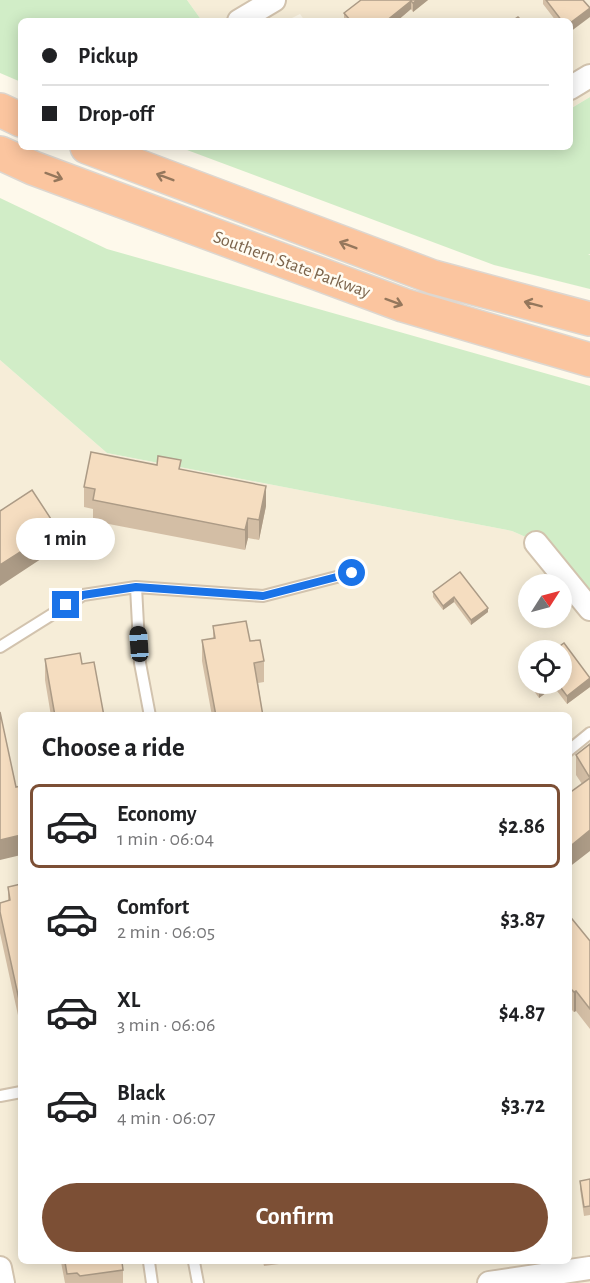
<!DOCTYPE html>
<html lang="en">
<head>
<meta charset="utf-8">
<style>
	:root { --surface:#fff; --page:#f6f6f6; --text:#202124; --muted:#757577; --line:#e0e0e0; --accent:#7c4f35 }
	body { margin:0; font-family:"Alegreya Sans",sans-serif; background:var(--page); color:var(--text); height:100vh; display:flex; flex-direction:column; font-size:22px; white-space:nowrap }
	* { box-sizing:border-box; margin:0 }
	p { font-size:20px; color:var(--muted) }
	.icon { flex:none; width:33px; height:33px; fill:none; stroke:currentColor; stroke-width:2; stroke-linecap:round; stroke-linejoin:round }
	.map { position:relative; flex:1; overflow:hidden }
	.details { position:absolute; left:18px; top:712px; width:554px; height:552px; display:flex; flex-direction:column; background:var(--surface); border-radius:9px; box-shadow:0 3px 15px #0003 }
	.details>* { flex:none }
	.guide { position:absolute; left:18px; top:18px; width:555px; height:132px; border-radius:9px; box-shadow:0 3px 15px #0003; display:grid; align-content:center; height:132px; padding:0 24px; background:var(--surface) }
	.needle { width:39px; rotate:54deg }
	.controls { position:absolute; left:518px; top:574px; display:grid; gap:12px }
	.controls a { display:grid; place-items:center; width:54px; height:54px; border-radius:50%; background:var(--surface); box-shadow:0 3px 15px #0003; font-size:30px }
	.end { position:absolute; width:27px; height:27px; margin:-14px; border:8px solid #1a73e8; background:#fff; box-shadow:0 0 0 3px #fff }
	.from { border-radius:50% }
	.bubble { position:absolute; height:42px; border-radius:21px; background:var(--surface); box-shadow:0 3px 15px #0003; font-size:20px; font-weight:700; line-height:42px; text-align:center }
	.car { position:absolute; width:18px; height:36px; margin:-18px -9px; border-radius:8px; box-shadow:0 0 4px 2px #0007; background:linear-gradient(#222 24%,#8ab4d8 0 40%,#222 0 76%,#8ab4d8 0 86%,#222 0) }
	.guide b { display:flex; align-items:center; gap:21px; height:57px; font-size:22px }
	.guide b+b { border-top:2px solid var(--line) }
	.guide i { width:15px; height:15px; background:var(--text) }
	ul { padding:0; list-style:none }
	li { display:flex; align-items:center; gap:18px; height:84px; margin:0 12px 9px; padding:0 12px; border:3px solid transparent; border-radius:9px }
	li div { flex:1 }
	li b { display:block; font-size:22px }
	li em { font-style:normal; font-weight:700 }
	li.on { border-color:var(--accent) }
	li>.icon { width:54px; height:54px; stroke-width:1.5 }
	h2 { padding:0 24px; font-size:27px; line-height:72px }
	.button { display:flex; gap:12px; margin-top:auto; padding:12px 24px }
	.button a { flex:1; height:69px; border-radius:36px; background:var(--accent); color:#fff; font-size:24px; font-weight:700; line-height:69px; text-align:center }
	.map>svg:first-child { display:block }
</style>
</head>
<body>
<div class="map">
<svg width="590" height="1283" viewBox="0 0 590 1283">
	<rect width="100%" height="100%" fill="#fef9eb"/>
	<!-- residential -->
	<path fill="#f6edd8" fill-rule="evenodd" d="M187,0H590V97L570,109V21H305L300,14L286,21H202Z
		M0,360L107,453L512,531L544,545L590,593V1283H0ZM528,585H561V618H528ZM528,651H561V684H528ZM21,716H568V1262H21Z"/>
	<!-- green -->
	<path fill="#d1edc7" d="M0,0H187L202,21H21V82L0,73Z
		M590,97V254H588L590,255V289L494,265L179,147H503L505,150L510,147H570V109Z
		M0,198L107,249L590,386V593L544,545L512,531L107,453L0,360Z"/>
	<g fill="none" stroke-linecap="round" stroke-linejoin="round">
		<!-- lane casing -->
		<g stroke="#d2c3ae" stroke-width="14">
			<path id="lane" d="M136,587L140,663L150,716
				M0,647L83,595L136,587L263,596L352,573
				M568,751L590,733
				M0,1096L21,1092
				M149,1262L152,1283
				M194,1262L198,1283"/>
		</g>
		<!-- street casing -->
		<g stroke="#d2c3ae" stroke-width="26">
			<path id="street" d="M239,21L274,0
				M570,88L590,76
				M536,543L590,609
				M0,1268L3,1283
				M489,1283L590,1268"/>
		</g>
		<!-- highway casing -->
		<g stroke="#ddd7d0" stroke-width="36">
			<path id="highway" d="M0,110L21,120
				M87,147L433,277L590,319
				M0,153L33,168L403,305L590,360"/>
		</g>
		<!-- lane -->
		<use href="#lane" stroke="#fff" stroke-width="10"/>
		<!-- street -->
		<use href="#street" stroke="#fff" stroke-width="22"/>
		<!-- highway -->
		<use href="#highway" stroke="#fbc59f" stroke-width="33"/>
	</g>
	<!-- wall -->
	<path fill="#d3bea5" d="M361,0H428L413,12L411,9L397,21H344V13Z
		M543,0H583L590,17L570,21H556L543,4Z
		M181,470L266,506L259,540L248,538L245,550L93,521V509L84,507V487Z
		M460,572L488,612L471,625L454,602L443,610L433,597V592Z
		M213,626L250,641L264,661V682L258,683L263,716H212L202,661V640L213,639Z
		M45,659L82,664L104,716H51L45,680Z
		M528,670V682L526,680V671Z
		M529,684H561L590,687L567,704L554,687L539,698Z
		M590,744V851L582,784L576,775V755Z
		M21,884V1029L0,933V903L8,901V887Z
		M568,914L590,941V1029L576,1011L574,1012L568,1006Z
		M590,1179V1215L584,1216L580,1189V1181Z
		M61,1262H122L123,1270V1283H65Z
		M263,1262H294L264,1266Z"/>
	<!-- shaded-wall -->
	<path fill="#ac9b86" d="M417,0H428L413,12V3Z
		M411,1V9L397,21H386Z
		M590,8V17L570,32V23Z
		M266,486V506L259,540V520Z
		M248,518V538L245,550V530Z
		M51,519V539L47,542V555L0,586V565L41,526Z
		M454,597V602L443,610V606Z
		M488,608V612L471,625V620Z
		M590,678V687L567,704V696Z
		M546,684H554V687L539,698V689Z
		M590,830V851L568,868V848Z
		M21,835V855L0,860V840Z
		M576,991V1011L574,1012V992Z"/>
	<!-- building -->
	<path fill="#f5ddc0" stroke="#ac9b86" stroke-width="1.5" d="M361,0H417L413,3L411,1L386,21H351L344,13Z
		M546,0H583L590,8L570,23V21H562Z
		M518,17L522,21H512Z
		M91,452L157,465L158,456L181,460L179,469L266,486L259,520L248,518L245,530L93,500L95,489L84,487Z
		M32,490L51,519L41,526L47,535L0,565V511Z
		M460,572L488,608L471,620L454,597L443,606L433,592Z
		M246,621L250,641L260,640L264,661L254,663L263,716H216L202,640L215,638L213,626Z
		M564,643L590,678L567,696L558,684H561V651H553Z
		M80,653L82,664L94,662L104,716H55L45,659Z
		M536,684H546L539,689Z
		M0,712L16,787L21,786V835L0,840Z
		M590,744V778L576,755Z
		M590,778V830L568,848V794Z
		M21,884V1009L0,912V903L10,900L8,887Z
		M568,914L590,941V1009L576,991L574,992L568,986Z
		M590,1179V1206L584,1207L580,1181Z
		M65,1262H122L123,1270L80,1276L77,1273L67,1274Z"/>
	<!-- one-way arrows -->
	<defs><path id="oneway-shaft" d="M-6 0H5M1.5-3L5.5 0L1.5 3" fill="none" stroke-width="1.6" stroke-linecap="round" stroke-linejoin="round" transform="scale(1.5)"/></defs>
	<g stroke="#95775c">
		<use href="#oneway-shaft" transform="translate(54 176) rotate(20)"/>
		<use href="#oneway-shaft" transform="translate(165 177) rotate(-159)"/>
		<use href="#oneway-shaft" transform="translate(348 245) rotate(-159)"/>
		<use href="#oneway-shaft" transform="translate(394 302) rotate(20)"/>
		<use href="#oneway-shaft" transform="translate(533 304) rotate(-165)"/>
	</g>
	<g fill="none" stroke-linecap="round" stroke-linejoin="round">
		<!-- route -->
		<path stroke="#1a73e8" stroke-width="8" d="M66,605L83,595L136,587L263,596L352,573"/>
	</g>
	<g text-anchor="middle" stroke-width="5" stroke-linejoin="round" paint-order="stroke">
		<!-- street labels -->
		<g font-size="18" fill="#7c644b" stroke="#fffcf2">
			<text transform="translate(292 264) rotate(20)" y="6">Southern State Parkway</text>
		</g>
	</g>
</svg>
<div class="controls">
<a><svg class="needle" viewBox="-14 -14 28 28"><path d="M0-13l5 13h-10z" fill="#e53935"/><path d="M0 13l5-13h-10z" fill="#757577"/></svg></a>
<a><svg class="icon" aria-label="locate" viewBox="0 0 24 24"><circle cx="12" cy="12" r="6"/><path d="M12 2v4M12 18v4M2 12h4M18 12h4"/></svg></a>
</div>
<i class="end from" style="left:352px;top:573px"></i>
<i class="end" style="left:66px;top:605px"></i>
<div class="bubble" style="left:16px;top:518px;width:99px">1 min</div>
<i class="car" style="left:139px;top:644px;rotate:356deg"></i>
<div class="guide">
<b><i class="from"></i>Pickup</b>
<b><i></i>Drop-off</b>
</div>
<section class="details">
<h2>Choose a ride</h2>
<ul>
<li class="on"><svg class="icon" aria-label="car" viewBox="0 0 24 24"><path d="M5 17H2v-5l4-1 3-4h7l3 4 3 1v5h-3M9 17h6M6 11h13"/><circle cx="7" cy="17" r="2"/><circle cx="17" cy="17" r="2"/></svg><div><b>Economy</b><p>1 min · 06:04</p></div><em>$2.86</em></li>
<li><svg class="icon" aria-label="car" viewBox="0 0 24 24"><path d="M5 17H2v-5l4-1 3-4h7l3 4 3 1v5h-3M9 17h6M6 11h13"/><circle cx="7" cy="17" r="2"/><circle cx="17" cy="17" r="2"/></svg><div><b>Comfort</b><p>2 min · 06:05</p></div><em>$3.87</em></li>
<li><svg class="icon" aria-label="car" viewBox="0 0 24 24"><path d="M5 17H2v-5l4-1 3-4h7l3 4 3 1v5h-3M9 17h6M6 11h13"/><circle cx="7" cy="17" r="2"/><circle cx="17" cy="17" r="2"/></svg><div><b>XL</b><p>3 min · 06:06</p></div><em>$4.87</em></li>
<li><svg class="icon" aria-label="car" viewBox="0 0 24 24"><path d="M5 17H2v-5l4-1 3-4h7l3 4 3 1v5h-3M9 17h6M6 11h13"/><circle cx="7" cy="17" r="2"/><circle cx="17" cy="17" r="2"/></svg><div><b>Black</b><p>4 min · 06:07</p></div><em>$3.72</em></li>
</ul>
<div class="button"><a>Confirm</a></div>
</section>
</div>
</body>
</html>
